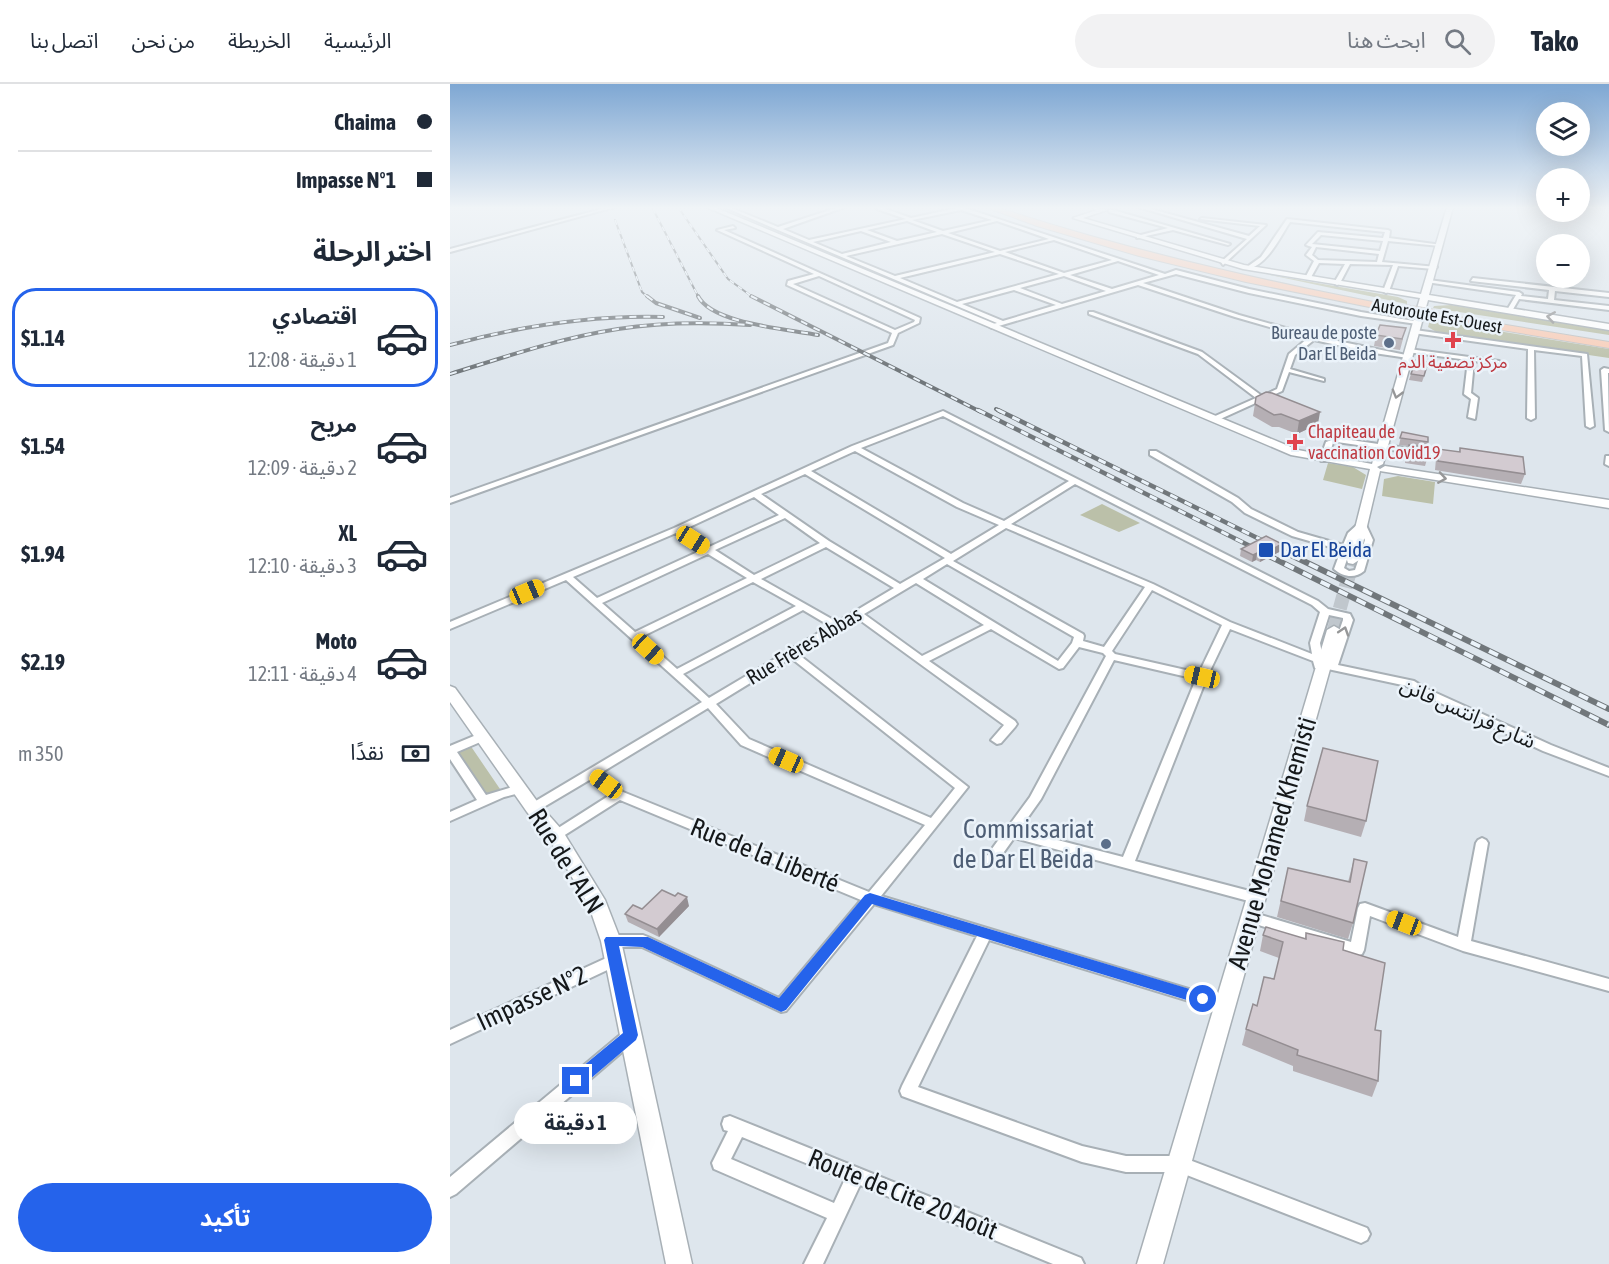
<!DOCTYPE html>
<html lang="ar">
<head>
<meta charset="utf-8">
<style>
	:root { --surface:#fff; --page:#f2f2f3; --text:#1f2937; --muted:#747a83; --line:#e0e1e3; --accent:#2563eb }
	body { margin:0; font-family:"Asap Condensed","Noto Sans Arabic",sans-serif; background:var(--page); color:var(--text); direction:rtl; height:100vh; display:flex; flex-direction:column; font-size:22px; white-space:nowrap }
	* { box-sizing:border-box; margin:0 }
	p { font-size:20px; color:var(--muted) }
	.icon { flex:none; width:33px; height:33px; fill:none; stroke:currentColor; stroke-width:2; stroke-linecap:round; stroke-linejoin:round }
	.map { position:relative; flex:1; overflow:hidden; direction:ltr }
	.side { display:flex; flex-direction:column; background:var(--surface); width:450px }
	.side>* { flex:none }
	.banner { display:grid; align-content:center; height:132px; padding:0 18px; background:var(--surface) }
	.controls { position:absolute; left:1086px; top:18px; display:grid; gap:12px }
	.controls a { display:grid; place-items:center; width:54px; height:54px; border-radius:50%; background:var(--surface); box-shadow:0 6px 24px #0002; font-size:30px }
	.end { position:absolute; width:27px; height:27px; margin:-14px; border:8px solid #2563eb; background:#fff; box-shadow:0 0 0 3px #fff }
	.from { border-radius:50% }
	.bubble { position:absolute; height:42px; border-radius:21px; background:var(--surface); box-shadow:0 6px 24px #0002; font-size:20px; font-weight:700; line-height:42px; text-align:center; direction:rtl }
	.car { position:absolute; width:18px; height:36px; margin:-18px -9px; border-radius:8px; box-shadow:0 0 4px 2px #0007; background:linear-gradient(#f5c518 24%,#345 0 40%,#f5c518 0 76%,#345 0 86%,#f5c518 0) }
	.banner b { display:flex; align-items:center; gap:21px; height:57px; font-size:22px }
	.banner b+b { border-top:2px solid var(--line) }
	.banner i { width:15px; height:15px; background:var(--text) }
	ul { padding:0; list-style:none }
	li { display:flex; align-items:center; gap:18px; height:99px; margin:0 12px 9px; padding:0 6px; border:3px solid transparent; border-radius:24px }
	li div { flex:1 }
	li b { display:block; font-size:22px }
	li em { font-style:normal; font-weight:700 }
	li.on { border-color:var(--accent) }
	li>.icon { width:54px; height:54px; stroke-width:1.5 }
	h2 { padding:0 18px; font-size:27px; line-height:72px }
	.pay { display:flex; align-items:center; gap:15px; height:66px; padding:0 18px; font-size:22px }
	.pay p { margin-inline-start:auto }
	.primary-button { display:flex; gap:12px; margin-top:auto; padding:12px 18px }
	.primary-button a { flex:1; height:69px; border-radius:36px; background:var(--accent); color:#fff; font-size:24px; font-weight:700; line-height:69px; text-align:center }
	header { display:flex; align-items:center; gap:36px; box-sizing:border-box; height:84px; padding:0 30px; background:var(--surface); border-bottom:2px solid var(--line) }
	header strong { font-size:28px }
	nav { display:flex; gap:33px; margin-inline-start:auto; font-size:21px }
	.search { width:420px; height:54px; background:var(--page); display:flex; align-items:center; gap:15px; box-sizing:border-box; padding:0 21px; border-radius:33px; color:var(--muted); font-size:22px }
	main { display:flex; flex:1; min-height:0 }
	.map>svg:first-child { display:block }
</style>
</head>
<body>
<header>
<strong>Tako</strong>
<div class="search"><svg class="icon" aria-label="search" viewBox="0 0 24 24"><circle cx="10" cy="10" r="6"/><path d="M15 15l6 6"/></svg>ابحث هنا</div>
<nav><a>الرئيسية</a><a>الخريطة</a><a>من نحن</a><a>اتصل بنا</a></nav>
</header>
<main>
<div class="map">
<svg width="1159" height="1180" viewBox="0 0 1159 1180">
	<rect width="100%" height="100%" fill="#dee6ed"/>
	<!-- green -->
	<path fill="#bbc0a9" d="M815,190L948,213L957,217V220Z
		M1001,221L1159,246V251L983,224L984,222Z
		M980,236L1159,265V274L988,249L978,243Z
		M878,379L903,383L916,391L912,405L873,396Z
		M948,392L985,398L983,420L932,412L934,395Z
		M652,420L690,439L669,448L630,431Z
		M20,661L50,705L36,711L7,667Z"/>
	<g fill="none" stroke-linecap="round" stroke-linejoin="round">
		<!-- secondary-tunnel -->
		<path stroke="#c0c7cd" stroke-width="14" stroke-dasharray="14 8" stroke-linecap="butt" d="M884,546L903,476"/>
		<!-- street casing -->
		<g stroke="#a8b0b6" stroke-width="4">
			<path id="street" d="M159,123H165L0,168V165Z
				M274,123H279L328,143L389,123H395L333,145L359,156L456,135L427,125L428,123H434L433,124L461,134L512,123L715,190L726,186L799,205L911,228L970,238L967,240L911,232L799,209L726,190L693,199L789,231L857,250H865L868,253L961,272L958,274L924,269L864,256L845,271L840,285L874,295V297L839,288L832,307L766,337L762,335L763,333L806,314L748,270L639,230V228H643L752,268L812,312L827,305L839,270L858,254L785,233L688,201L542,244L540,243V241L547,239ZM511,126L542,136L493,147L462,136ZM457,137L487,148L447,157L417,146ZM547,137L599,155L550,167L498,149ZM411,147L441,158L392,170L363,158ZM492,150L545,168L445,192L396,172ZM604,156L662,176L614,189L555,168ZM550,170L609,190L507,218L450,194ZM668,177L709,191L662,205L620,191ZM614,192L656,207L612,220L570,204ZM564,206L606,221L553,237L512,220Z
				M688,123H694L799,152L810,142L750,135L752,134L816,141L773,181L771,178L797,155Z
				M659,126H663L780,160L778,161L723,146L687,154V152L718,144L659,128Z
				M837,135L938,146L940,147L939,154L992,161L990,162L938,157L932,178L987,183L984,185L948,182L939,207L936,209L933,207L943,181L900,180L890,199L887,201L884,199L895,180L869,179L860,195L855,194L864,177L856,171L862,163L856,161L868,148L933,154L935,148L840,138C830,153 817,182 797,185V183L811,173ZM871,151L933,157L930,167L862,160ZM866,163L929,170L927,178L868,176L862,171Z
				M283,142L285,144L274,146L470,234L469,239L448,249L443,261L0,419V414L438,259L442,249L337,201L338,197L364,190L267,146ZM369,192L465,236L464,238L445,246L343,200Z
				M1023,194L1159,209V213L1105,207L1104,216L1159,222V226L1069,215L1062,227L1060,228L1057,226L1066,211L976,198L979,196L1069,208L1072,210L1071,212L1098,215L1099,206L1021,197Z
				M965,246L1137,270L1144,342L1140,344L1136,342L1132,272L1084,266L1085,334L1081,336L1077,334L1078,265L963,249L962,248Z
				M959,265L1049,277L1050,278L1047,280L1024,277L1021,309L1028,314L1025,335L1018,333L1021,315L1014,310L1018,276L957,268L956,267Z
				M1154,284L1159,285V289H1158L1159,348L1155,346L1151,286Z
				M493,327L868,517L878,525L900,530L903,536L888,581L964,597L975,604L1101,661L1159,684V692L1093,667L967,608L957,602L873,584H865L863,577L780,545L757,593L685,777L811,810L813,814L811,818L806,819L564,754L546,779L541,781L536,779L535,776L536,773L580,713L656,572L653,569L629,563L613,584L609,585L541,545L479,577L565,637L567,640L565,643L551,659L547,660L541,656L554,641L407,534L348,570L518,703L431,812L775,916L780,917L782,922L780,927L775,928L539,856L468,1003L632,1062L676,1072H729L917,1144L920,1150L917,1156L911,1159L729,1088H676L632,1078L452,1012L450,1007L452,1002L527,852L424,820L336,927L331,928L192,863H161L156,861L154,857L156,853L161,851H193L198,853L329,914L411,816L170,716L110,754L106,756L102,754L100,751L102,748L160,711L141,695L87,727H79L77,724L79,721L252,618L116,496L0,545V538L224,444L402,362ZM493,332L619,397L554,437L513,419L411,364ZM405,367L507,423L549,441L501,470L361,387ZM355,390L495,474L450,500L379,457L311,410ZM625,400L862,521L870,528L860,559L862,570L780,538L703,500L561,440ZM304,413L329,431L259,463L233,446ZM335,434L370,459L304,491L265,466ZM556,444L695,503L654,563L633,557L634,552L633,550L503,477ZM226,449L252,466L147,514L123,493ZM376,463L444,504L387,538L311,495ZM258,470L297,494L185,548L152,519ZM497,480L624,553L622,559L608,577L473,495ZM303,498L346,522L227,585L191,553ZM466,499L534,541L472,572L414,530ZM702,506L772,541L749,589L665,570L662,567ZM353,526L380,542L259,614L233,590ZM879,531L893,534V536L878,579L874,580L870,559ZM341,574L505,704L481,734L299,655L266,620ZM664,576L746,595L673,773L569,746L591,715ZM258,624L291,661L475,741L419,808L173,708L149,690Z
				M887,354L997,370L1001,372L997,374L887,358L883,359L877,377H871L870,375L876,358Z
				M700,367H706L788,414L801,425L848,448L893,461L898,449L909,439H915L923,456L914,487C905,495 893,493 884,485L891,466L842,452L795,429L782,418L700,371ZM910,447L915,456L905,486L899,487L894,484L905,452Z
				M1156,372H1159V382L1155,380Z
				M31,649L37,653L35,656L7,668L36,711L69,701L73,702L75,705L73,708L54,713L0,737V728L27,716L0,675V662Z
				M1032,754L1036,756L1038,759L1021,857L1159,895V907L1013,867L920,832L914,866L912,870L907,872L796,837L794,833L796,829L801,828L901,858L908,824L910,820L915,819L1008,853L1026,759L1028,756Z
				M165,870L170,872L172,876L170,880L0,960V946Z
				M181,944L186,946L189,951L186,956L6,1110L0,1113V1093L176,946Z
				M280,1032L631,1174L634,1180H603L410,1101L373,1180H354L377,1134L264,1085L262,1079L278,1047L274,1046L272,1040L274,1034ZM292,1053L395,1095L384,1119L281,1075Z"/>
		</g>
		<!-- secondary casing -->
		<g stroke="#a8b0b6" stroke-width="3">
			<path id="secondary" d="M256,123H264L848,366L922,380L970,214L793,185L623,134L647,126L641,123L657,126L633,134L794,181L971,210L997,123H1003L979,211L1159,240V246L978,216L933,380L927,383L930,385L935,382L1159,416V424L930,387L909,476L903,480L898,479L897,476L920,385L841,371Z
				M884,542L891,546L713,1180H687L877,546Z
				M0,602L5,604L89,720L112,746L155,816L171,857L242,1180H216L151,857L139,822L100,756L77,728L0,618Z"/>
		</g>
		<!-- highway casing -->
		<g stroke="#c2c3c3" stroke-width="2">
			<path id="highway" d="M535,123H546C680,167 816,198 954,224L959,227L954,230L796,198L689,172L587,142Z
				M984,229L1159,258V264L980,234V230Z"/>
		</g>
		<!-- street -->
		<use href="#street" fill="#fff" fill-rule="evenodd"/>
		<!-- secondary -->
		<use href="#secondary" fill="#fff" fill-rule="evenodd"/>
		<!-- highway -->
		<use href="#highway" fill="#f8cdb8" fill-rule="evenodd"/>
		<!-- rail-far3 casing -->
		<g stroke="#71777b" stroke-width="2">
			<path id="rail-far3" d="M228,123L278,195L304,214
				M203,125L249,214
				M165,136L192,208L199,214"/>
		</g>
		<!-- rail-far2 casing -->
		<g stroke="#71777b" stroke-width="4">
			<path id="rail-far2" d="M197,212L206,219L250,234
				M248,212C262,240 338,245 368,251
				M301,212L531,328
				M0,261C71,242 140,231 213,233
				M0,290C55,273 110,254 168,245C212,238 256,238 300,241
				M546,325L551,328"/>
		</g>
		<!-- rail-far1 casing -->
		<g stroke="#71777b" stroke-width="4.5">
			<path id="rail-far1" d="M528,326L820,472
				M548,326L844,472"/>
		</g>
		<!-- rail casing -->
		<g stroke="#71777b" stroke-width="6">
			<path id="rail" d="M817,471L1159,641
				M841,471L1159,625"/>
		</g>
		<!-- rail-far3 -->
		<use href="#rail-far3" stroke="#ebf3fa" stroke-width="1.5" stroke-dasharray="5" stroke-linecap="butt"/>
		<!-- rail-far2 -->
		<use href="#rail-far2" stroke="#ebf3fa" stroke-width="2" stroke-dasharray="7" stroke-linecap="butt"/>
		<!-- rail-far1 -->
		<use href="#rail-far1" stroke="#ebf3fa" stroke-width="3" stroke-dasharray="8" stroke-linecap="butt"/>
		<!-- rail -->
		<use href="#rail" stroke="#ebf3fa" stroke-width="4" stroke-dasharray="10" stroke-linecap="butt"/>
		<!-- highway-bridge casing -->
		<g stroke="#c2c3c3" stroke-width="14" stroke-linecap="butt">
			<path id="highway-bridge" d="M954,227L984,232"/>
		</g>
		<!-- highway-bridge -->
		<use href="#highway-bridge" stroke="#f8cdb8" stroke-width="12"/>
	</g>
	<!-- wall -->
	<path fill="#b5afb4" d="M926,251L953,255L950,266L924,262Z
		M977,284L972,298L959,296L961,290Z
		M806,313L868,340L847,350L829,343H822L803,332Z
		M952,348L978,358L976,363L978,372L975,382L955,379L958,362L949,361Z
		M1010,364L1075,390L1071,400L985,386L986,375L988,365L1009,368Z
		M832,460L831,467L810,478L806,476L802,478L790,472L791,465Z
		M857,722L916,737L911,753L854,737Z
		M904,775L903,839L898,855L827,833L838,784L898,798Z
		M239,822L209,853L178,838L175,830L192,825Z
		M856,849L893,866L925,946L928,997L922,1013L843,987V982L792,961L796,945L807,922L824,895L829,874L810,867L813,851L855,854Z"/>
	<!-- shaded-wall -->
	<path fill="#948e92" d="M870,328L868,340L847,350L849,337Z
		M832,460L831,467L810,478L811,471Z
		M807,469L806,476L802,478L803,471Z
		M237,813L239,822L209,853L207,845Z"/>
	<!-- building -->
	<path fill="#d3cbd1" stroke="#948e92" stroke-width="1.5" d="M930,241L956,244L952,255L926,251Z
		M966,276L978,278L974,292L961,290Z
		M816,308L822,309L870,328L849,337L831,330L824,331L805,320L806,313Z
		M952,348L978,353V358L950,354Z
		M959,361L978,364V372L958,369Z
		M1010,364L1073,373L1075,390L988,377V365L1010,368Z
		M816,452L832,460L811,471L807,469L803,471L791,465Z
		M873,664L928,677L916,737L857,722Z
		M904,775L917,778L903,839L831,817L838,784L900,798Z
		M212,806L225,812L228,809L237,813L207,845L175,830L183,821L192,825Z
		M816,843L856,855V849L894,858L893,866L935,879L925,946L931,947L928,997L847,971L848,966L796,945L803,920L807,922L814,893L824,895L833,858L813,851Z"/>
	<!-- one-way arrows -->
	<defs><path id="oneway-chevron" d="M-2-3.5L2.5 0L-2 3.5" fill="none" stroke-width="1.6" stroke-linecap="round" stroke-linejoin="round" transform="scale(1.5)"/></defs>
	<g stroke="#969798">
		<use href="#oneway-chevron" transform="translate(1101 233) rotate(-171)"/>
		<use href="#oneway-chevron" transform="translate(947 310) rotate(106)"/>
		<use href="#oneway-chevron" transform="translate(992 394) rotate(9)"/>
		<use href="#oneway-chevron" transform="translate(894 547) rotate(-72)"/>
	</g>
	<!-- sky -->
	<linearGradient id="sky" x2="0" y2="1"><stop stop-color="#7ea7d3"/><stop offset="0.43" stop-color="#f0f4f7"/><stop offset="1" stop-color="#f0f4f7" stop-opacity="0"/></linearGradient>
	<rect width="1159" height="288" fill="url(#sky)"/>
	<!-- route -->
	<path fill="#2563eb" d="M420,809L753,909L758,911L760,915L758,919L753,921L422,820L336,926L331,928L192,863L169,862L188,951L186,956L132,1002L126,1004L121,1002L119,997L121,992L173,949L154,856L156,853H198L329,914L415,811Z"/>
	<!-- markers -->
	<g fill="#e0444e" stroke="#ebf3fa" stroke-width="2">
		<path d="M1000 247h6v6h6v6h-6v6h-6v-6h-6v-6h6z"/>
		<path d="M842 349h6v6h6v6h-6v6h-6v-6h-6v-6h6z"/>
	</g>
	<g fill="#5c6f8a" stroke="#ebf3fa" stroke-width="2">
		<circle cx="939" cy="259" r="6"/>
		<circle cx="656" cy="760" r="6"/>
	</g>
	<rect fill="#1a4fb4" stroke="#ebf3fa" stroke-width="2" x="808" y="458" width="16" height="16" rx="3"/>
	<g text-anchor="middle" stroke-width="5" stroke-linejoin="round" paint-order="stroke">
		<!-- far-street labels -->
		<g font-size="18" fill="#15181a" stroke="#ebf3fa">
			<text transform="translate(987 232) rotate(10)" y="6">Autoroute Est-Ouest</text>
		</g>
		<!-- far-service labels -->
		<g font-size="18" fill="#4e5e75" stroke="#ebf3fa" text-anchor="end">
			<text x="927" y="255">Bureau de poste<tspan x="927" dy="21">Dar El Beida</tspan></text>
		</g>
		<!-- far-health labels -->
		<g font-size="18" fill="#be3a42" stroke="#ebf3fa">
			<text x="1003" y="284">مركز تصفية الدم</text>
			<text x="858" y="354" text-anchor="start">Chapiteau de<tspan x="858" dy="21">vaccination Covid19</tspan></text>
		</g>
		<!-- transit labels -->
		<g font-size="21" fill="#164399" stroke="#ebf3fa" text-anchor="start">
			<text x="830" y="473">Dar El Beida</text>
		</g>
		<!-- street labels -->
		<g font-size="21" fill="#15181a" stroke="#ebf3fa">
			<text transform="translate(354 562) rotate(-31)" y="7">Rue Frères Abbas</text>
			<text transform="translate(1018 629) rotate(24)" y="7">شارع فرانتس فانن</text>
		</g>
		<!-- near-service labels -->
		<g font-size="26" fill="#4e5e75" stroke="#ebf3fa" text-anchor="end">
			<text x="644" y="754">Commissariat<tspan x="644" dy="30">de Dar El Beida</tspan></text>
		</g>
		<!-- near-street labels -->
		<g font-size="26" fill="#15181a" stroke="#ebf3fa">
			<text transform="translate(822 759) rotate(-74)" y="9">Avenue Mohamed Khemisti</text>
			<text transform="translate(315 771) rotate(22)" y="9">Rue de la Liberté</text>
			<text transform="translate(116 777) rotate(58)" y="9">Rue de l'ALN</text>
			<text transform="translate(82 914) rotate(-25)" y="9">Impasse N°2</text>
			<text transform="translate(453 1110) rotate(22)" y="9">Route de Cite 20 Août</text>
		</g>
	</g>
</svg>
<div class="controls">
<a><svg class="icon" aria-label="layers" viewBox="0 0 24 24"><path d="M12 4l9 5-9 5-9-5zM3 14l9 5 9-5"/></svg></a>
<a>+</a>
<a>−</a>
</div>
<i class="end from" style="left:753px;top:915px"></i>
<i class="end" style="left:126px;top:997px"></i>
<div class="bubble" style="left:64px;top:1018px;width:123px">1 دقيقة</div>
<i class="car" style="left:243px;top:456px;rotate:122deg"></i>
<i class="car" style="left:77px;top:508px;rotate:67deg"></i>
<i class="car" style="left:198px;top:565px;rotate:132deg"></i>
<i class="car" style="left:752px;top:593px;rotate:283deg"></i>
<i class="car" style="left:336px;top:676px;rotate:294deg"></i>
<i class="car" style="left:156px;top:700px;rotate:307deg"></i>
<i class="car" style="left:954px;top:839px;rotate:291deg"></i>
</div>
<section class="side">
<div class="banner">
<b><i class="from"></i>Chaima</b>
<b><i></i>Impasse N°1</b>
</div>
<h2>اختر الرحلة</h2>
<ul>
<li class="on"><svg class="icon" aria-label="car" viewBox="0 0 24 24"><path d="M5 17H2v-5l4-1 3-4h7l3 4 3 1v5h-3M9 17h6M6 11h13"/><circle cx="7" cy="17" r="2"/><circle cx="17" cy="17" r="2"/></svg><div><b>اقتصادي</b><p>1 دقيقة · 12:08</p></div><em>$1.14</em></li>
<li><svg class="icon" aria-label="car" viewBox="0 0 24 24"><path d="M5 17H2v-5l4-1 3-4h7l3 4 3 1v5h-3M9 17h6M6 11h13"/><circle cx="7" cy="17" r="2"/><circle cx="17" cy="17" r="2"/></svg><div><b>مريح</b><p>2 دقيقة · 12:09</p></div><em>$1.54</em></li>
<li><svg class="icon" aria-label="car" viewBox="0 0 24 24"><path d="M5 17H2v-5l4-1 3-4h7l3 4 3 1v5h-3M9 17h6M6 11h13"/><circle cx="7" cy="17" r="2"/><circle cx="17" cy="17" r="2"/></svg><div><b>XL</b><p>3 دقيقة · 12:10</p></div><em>$1.94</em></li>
<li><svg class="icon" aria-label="car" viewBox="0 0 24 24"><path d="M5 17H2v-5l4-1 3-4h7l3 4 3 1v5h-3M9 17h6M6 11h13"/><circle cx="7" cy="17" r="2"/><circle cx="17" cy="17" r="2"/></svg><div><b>Moto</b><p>4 دقيقة · 12:11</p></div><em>$2.19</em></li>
</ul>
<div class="pay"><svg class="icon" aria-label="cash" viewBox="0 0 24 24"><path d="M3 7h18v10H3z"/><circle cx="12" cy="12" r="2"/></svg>نقدًا<p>350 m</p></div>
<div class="primary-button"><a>تأكيد</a></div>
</section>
</main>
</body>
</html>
